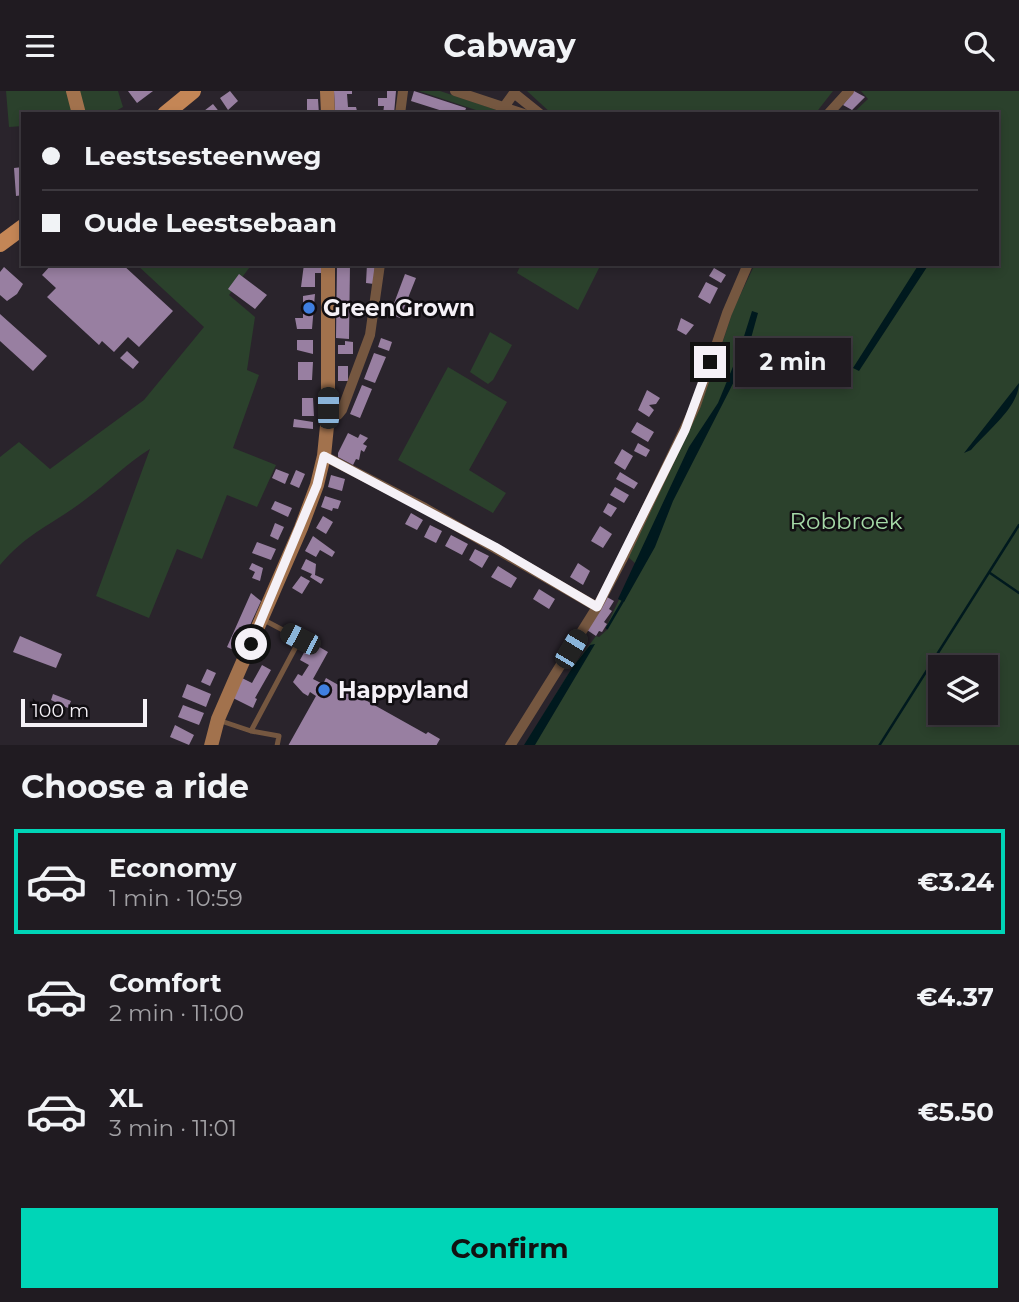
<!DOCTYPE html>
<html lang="en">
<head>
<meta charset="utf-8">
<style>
	:root { --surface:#201b21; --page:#28242a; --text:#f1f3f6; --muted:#a2a1a5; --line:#3d393f; --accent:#00d5b7 }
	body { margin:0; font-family:Montserrat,sans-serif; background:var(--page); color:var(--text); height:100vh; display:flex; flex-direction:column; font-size:26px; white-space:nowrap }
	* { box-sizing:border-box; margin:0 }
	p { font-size:23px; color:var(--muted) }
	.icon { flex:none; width:38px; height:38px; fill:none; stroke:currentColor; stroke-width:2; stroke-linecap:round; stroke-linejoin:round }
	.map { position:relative; height:654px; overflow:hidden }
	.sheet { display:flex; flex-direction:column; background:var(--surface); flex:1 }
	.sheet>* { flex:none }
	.banner { position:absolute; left:21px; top:21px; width:978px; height:154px; border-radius:0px; box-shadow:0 4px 10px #0003,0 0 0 2px var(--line); display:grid; align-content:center; height:154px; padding:0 21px; background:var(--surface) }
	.controls { position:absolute; left:928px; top:564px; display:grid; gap:14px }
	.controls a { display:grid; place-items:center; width:70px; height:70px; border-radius:0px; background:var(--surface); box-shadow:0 4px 10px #0003,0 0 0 2px var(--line); font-size:35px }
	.scale { position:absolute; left:21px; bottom:18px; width:126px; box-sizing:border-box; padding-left:7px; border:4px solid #f5f1f7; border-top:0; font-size:19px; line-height:24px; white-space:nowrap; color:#f5f1f7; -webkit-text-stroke:5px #110e12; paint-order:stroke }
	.end { position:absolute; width:32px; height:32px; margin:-16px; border:9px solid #f5f1f7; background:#111; box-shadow:0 0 0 4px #111 }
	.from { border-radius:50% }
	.bubble { position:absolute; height:49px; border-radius:0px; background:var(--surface); box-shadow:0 4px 10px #0003,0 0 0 2px var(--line); font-size:23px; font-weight:700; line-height:49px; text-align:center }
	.car { position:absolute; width:21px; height:42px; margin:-21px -10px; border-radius:9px; box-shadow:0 0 5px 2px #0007; background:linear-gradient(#222 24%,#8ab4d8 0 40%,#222 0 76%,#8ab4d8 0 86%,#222 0) }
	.banner b { display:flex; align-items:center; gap:24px; height:66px; font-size:26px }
	.banner b+b { border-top:2px solid var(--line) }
	.banner i { width:18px; height:18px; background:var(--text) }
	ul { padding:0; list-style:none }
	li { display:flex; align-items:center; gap:21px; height:105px; margin:0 14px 10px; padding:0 7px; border:4px solid transparent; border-radius:0px }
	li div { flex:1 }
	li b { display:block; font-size:26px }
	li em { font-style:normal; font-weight:700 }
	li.active { border-color:var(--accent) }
	li>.icon { width:63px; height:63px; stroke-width:1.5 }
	h2 { padding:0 21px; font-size:32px; line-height:84px }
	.button { display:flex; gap:14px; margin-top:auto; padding:14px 21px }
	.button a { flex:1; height:80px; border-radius:0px; background:var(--accent); color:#111; font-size:28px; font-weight:700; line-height:80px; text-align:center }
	header { display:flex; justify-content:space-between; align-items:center; height:91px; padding:0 21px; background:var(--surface); font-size:32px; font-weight:700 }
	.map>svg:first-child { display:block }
</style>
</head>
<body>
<header><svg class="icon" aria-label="menu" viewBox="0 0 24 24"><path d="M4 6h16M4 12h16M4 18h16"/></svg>Cabway<svg class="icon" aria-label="search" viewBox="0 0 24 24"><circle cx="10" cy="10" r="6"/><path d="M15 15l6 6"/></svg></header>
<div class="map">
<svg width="1019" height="655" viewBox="0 0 1019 655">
	<rect width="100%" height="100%" fill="#2a242c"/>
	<!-- green -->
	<path fill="#2b412c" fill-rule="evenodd" d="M6,0H118L123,16L110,23H23V35L9,36Z
		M419,0H440L509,23H488Z
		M527,0H833L815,23H552Z
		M861,0H1019V654L524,655L572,577L596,545L599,546L608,538L606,536L636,473L627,465L714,278L733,219L755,173H998V23H852L868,8ZM940,576H985V621H940Z
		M136,173H252L229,204L255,226L247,279L259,284L233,357L276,374L257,416L227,404L202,468L177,458L149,527L96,505L150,358C127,372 108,392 86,408C54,433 29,440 0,474V366L19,351L50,378L144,309L204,236Z
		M521,173H601L578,219L517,182Z
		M490,241L512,254L493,289L488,293L470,281Z
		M448,276L507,311L469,379L506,402L493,422L398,369Z"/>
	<!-- water -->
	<path fill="#00191e" d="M919,173H929L859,280L853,277Z
		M752,220L758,222L745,269L673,410L655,456L624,511L618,508L689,356L718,312L739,261Z
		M1019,292C1019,316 986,341 971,359L964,362Z
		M595,553L535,654H524L572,577L590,554Z"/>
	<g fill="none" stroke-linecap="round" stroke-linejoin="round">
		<!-- stream -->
		<path stroke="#00191e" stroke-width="2.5" d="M990,482L1019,502
			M607,537L624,508
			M879,655L1019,434"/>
	</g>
	<!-- building -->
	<path fill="#987fa1" d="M128,0H153L137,12Z
		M230,0L238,10L228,19L220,7Z
		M334,0H352V3H347L348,16H356L357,20L335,23Z
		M387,0H396L394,23H383L384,15H378V7H387Z
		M414,0L466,17L464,23H452L411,10Z
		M854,0L865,6L852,19L843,14Z
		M307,8H318L319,23H307Z
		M213,13L221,23H200Z
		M23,76V104L16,105L14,77Z
		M52,173H122L173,220L139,256L128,246L114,261L102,250L99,254L47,206L56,197L42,184Z
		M304,173H321V182H315V196H301Z
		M337,173H350L349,248L336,247Z
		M367,173H375L374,193L366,192Z
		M4,176L23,193L17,203L7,210L0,204V181Z
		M714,177L726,184L721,192L709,185Z
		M239,183L267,204L255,218L228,198Z
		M405,183L416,187L400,227L390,223Z
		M706,191L718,197L710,213L698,206Z
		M315,203L312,238H297L295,227H303V205Z
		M0,223L47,265L33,280L0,250Z
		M681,227L694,234L686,244L677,239Z
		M381,247L392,251L389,260L378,256Z
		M297,249H313V263L297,259Z
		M345,250L353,251V263H338V254H345Z
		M127,260L139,271L133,278L120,267Z
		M374,262L386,266L375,292L364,288Z
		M298,271H313L312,289H298Z
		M338,275H348V290H338Z
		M362,294L372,298L360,327L350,323Z
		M647,299L660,307L656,313L649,314L654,319L649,326L638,319Z
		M302,307H313L314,325H302Z
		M294,328L313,331V338L293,336Z
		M637,331L654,341L648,351L631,341Z
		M348,342L358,347L360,343L368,347L363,353L367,355L364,361L361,359L359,369L356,368L353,374L338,366V362Z
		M638,352L650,359L646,366L634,360Z
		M622,358L633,365L625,379L614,372Z
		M276,378L289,383L285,393L272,387Z
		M296,379L305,383L299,397L290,393Z
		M620,381L638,392L634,398L616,388Z
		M331,384L345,388L342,400L328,396Z
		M615,396L629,404L624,412L610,404Z
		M325,405L341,410L338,418L333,417L332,420L321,416Z
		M275,410L292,417L288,426L271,418Z
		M608,412L617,417L611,426L603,421Z
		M411,422L423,429L417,439L405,433Z
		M323,425L333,431L326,443L316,437Z
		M275,432L284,436L278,449L270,445Z
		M430,434L442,440L436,452L424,446Z
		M600,435L612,443L603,457L591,450Z
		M451,444L468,453L462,464L445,455Z
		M313,445L335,461L332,466L320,459L316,466L305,460Z
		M257,451L276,458L271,469L252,462Z
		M475,458L489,465L482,477L469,469Z
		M306,468L316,473L315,484L324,488L321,493L310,486L312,483L301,478Z
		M252,472L263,477L260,490L252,487L255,481L249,478Z
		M578,472L590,480L583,494L570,486Z
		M498,475L517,487L511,497L491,486Z
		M301,485L310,490L302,503L292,497Z
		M539,498L555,508L549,518L533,508Z
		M251,502L261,510L238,561L227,556Z
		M607,506L614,510L609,518L612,520L604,531L607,533L602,541L599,540L596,545L587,539Z
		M20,545L62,563L56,577L13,561Z
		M313,545L318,548L316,554L328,561L313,588L323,593L326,587L426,643L428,641L440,648L436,655H288L316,605L310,601L308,605L303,602L293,591L298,583L302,585L309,574L300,569Z
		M262,574L271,579L255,607L257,608L253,617L233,607L242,587L252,592Z
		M207,578L216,582L210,595L201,591Z
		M187,593L211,603L206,616L182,606Z
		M53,603L71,610L68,617L51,609Z
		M183,614L204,622L199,634L178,626Z
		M175,634L194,644L189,654L170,646Z"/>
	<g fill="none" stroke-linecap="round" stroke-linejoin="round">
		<!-- lane -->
		<path stroke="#755740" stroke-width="5" d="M262,528L300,548L251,640L279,645L277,655
			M221,630L251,640"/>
		<!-- street -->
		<path stroke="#755740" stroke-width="10" d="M455,0L524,23
			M504,16L514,2L540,23
			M400,23L403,0
			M828,23L849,0
			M328,325L338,324L342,319L370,244L380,173
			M324,365L425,417L597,516
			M510,655L597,516L622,469L696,314L727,222L748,173"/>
		<!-- secondary -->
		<path stroke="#a2724d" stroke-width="14" d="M73,0L79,23
			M327,0L328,23
			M211,655L218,628L301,437L317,394L324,365L328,325V173"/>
		<!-- primary -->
		<path stroke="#c48656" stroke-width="16" d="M165,23L193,0
			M0,153L23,136"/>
	</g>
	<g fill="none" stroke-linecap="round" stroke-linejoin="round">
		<!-- route -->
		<path stroke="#f5f1f7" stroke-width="9" d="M251,553L317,394L324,365L495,456L597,516L685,339L710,271"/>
	</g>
	<!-- markers -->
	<g fill="#3f7fe0" stroke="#110e12" stroke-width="2.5">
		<circle cx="309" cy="217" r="7"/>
		<circle cx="324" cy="599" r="7"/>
	</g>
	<g text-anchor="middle" stroke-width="5" stroke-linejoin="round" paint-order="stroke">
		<!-- poi labels -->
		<g font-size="23" font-weight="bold" fill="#f5f1f7" stroke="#110e12" text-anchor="start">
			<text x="323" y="225">GreenGrown</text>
			<text x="338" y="607">Happyland</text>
		</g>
		<!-- park labels -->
		<g font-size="23" fill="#a5d9a7" stroke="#110e12">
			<text x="846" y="438">Robbroek</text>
		</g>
	</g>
</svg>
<div class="controls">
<a><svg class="icon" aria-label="layers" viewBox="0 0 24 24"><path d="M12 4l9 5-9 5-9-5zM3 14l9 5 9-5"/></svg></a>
</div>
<div class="scale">100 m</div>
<i class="end from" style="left:251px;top:553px"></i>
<i class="end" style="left:710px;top:271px"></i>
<div class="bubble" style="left:735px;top:247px;width:116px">2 min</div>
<i class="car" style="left:328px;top:317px;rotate:0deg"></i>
<i class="car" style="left:300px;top:548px;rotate:297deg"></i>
<i class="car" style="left:571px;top:558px;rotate:31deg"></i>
<div class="banner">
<b><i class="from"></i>Leestsesteenweg</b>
<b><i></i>Oude Leestsebaan</b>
</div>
</div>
<section class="sheet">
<h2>Choose a ride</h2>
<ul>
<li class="active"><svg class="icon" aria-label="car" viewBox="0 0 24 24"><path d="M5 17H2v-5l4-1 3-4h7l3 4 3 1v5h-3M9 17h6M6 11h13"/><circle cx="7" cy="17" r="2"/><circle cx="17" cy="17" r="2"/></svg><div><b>Economy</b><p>1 min · 10:59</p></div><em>€3.24</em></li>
<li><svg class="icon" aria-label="car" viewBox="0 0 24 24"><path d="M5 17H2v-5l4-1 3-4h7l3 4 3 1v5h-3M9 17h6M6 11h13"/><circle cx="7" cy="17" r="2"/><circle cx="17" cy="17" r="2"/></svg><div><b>Comfort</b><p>2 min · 11:00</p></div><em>€4.37</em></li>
<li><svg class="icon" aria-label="car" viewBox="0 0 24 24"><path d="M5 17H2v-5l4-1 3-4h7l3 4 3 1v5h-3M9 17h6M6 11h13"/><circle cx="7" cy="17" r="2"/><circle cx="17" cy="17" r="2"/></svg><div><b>XL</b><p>3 min · 11:01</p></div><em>€5.50</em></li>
</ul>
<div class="button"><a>Confirm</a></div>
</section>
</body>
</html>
